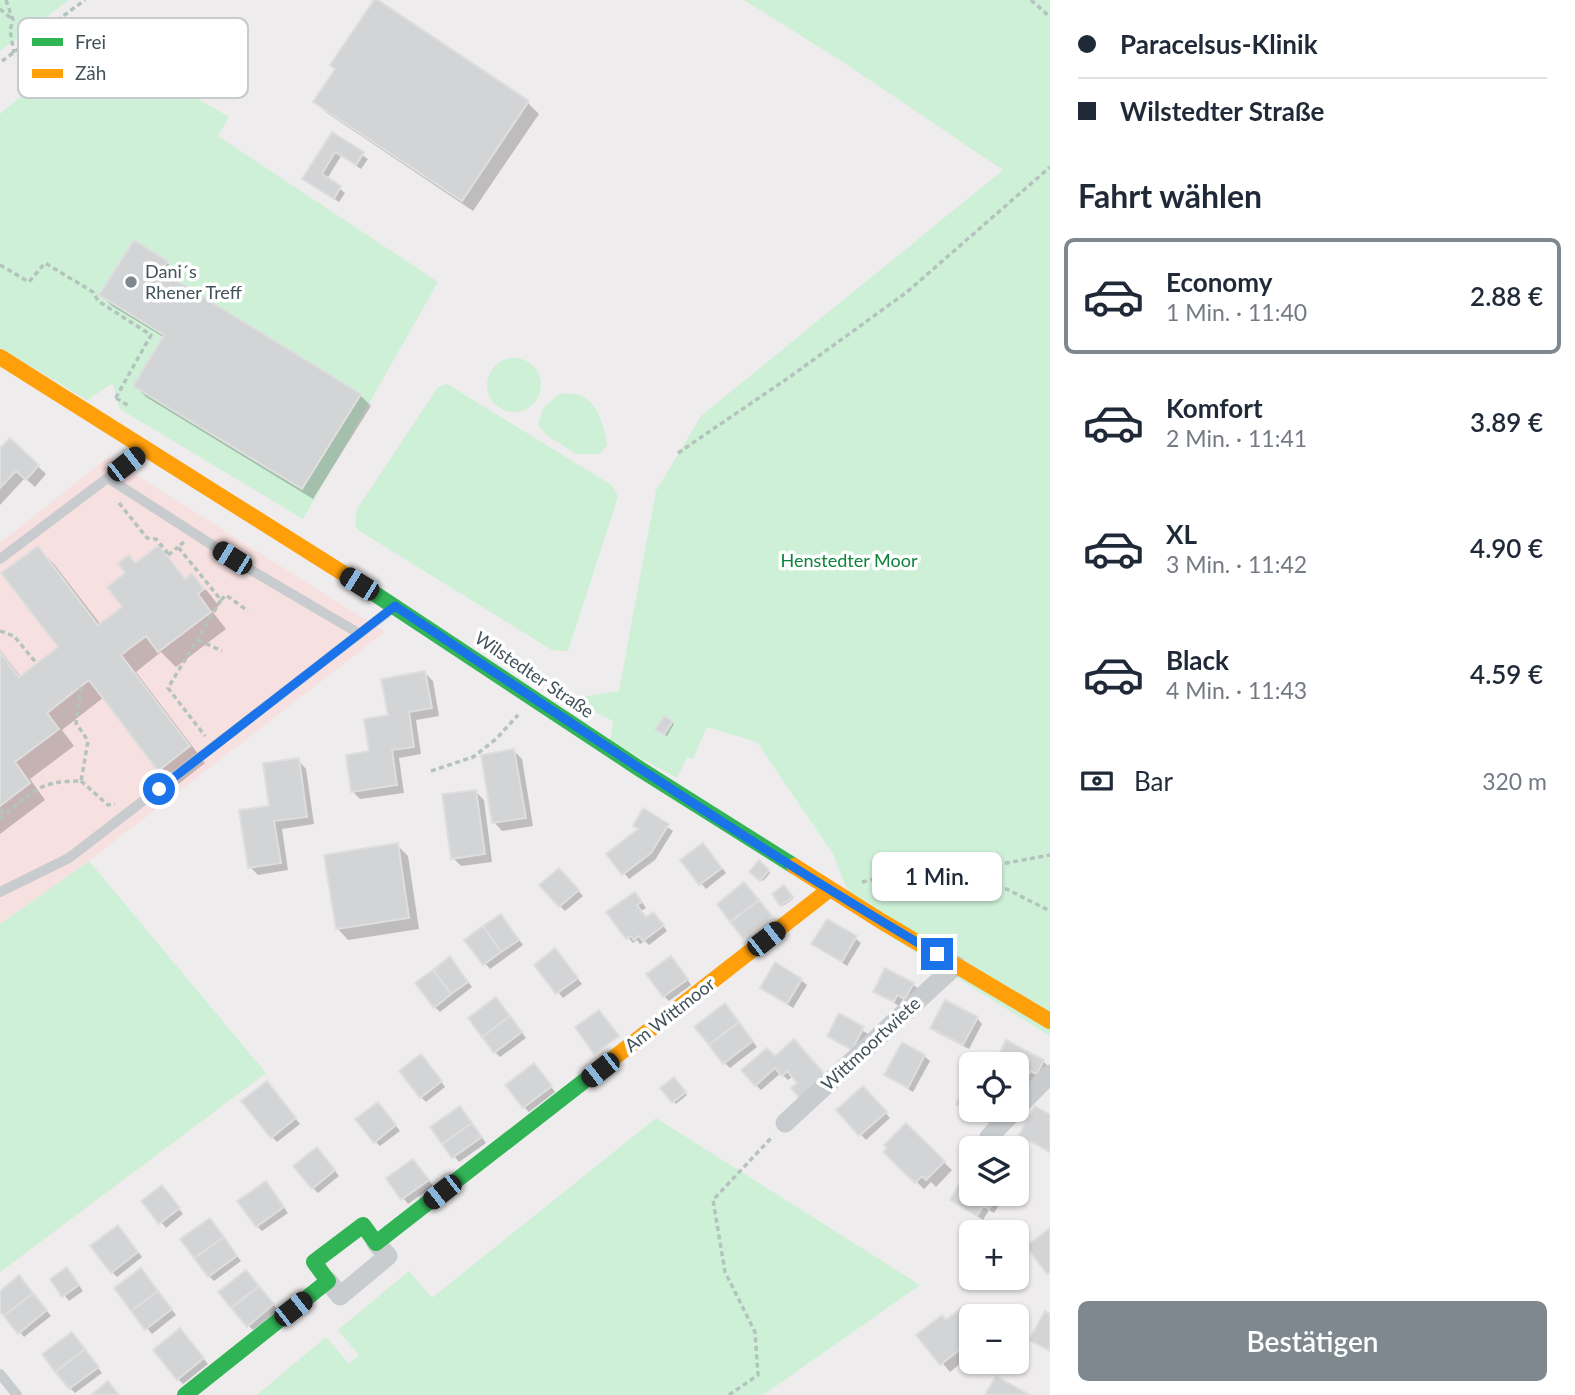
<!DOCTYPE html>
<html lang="de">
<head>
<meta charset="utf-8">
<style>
	:root { --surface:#fff; --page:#f6f6f7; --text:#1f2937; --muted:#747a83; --line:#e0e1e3; --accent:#7e888e }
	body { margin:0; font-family:Lato,sans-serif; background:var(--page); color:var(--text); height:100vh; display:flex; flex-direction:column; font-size:26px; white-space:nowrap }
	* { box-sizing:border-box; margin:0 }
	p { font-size:23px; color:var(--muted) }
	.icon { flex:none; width:38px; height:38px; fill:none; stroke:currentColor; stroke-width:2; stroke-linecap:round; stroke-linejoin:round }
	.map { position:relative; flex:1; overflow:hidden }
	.side { display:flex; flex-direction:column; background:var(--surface); width:525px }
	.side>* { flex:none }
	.guide { display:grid; align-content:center; height:154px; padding:0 28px; background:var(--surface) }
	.controls { position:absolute; left:959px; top:1052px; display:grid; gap:14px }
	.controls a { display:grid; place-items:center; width:70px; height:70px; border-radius:10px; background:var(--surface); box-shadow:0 2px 5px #0004; font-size:35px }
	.end { position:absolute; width:32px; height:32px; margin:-16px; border:9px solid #1a73e8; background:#fff; box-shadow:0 0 0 4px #fff }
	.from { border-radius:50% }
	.bubble { position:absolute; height:49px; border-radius:10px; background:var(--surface); box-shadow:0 2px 5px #0004; font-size:23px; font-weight:600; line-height:49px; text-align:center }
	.car { position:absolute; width:21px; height:42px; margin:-21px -10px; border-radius:9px; box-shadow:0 0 5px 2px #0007; background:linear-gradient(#222 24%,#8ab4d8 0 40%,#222 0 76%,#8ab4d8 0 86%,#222 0) }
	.guide b { display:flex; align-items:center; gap:24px; height:66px; font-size:26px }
	.guide b+b { border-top:2px solid var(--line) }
	.guide i { width:18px; height:18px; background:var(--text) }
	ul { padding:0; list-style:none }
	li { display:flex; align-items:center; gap:21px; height:116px; margin:0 14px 10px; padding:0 14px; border:4px solid transparent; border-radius:10px }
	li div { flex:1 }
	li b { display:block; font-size:26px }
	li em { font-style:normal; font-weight:600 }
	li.active { border-color:var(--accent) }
	li>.icon { width:63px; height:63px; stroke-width:1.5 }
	h2 { padding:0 28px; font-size:32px; line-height:84px }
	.pay { display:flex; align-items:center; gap:18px; height:77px; padding:0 28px; font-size:26px }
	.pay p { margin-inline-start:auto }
	.cta { display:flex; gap:14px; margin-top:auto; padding:14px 28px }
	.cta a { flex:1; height:80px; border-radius:10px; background:var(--accent); color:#fff; font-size:28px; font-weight:600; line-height:80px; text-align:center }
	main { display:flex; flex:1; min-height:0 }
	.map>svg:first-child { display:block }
</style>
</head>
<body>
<main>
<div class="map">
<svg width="1050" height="1395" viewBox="0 0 1050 1395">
	<rect width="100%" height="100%" fill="#eeecec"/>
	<!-- medical -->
	<path fill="#f7e0e0" d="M108,457L385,632L89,861L0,924V543Z"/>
	<!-- green -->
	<path fill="#cdf0d7" d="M0,0H69L0,51Z
		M744,0H1050V1036L858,916L833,854L757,742L707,727L693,759L687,757L677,778L610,741L613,721L568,699L619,691L656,491L701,416L1003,170L843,62Z
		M91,37L229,117L218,136L438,282L303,519L120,409L113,383L87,400L0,348V114Z
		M487 385a27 27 0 1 1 54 0a27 27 0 1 1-54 0Z
		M447,384L613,486L618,497L568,651L552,650L358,530L355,524L357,509L438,387Z
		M559,394C566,394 576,393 582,396C599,405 604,427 607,445L599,454H576L545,434L538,424L543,408Z
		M89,861L266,1073L0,1272V924Z
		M656,1118L920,1285L763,1395H257L326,1337L349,1364L359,1355L338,1330L409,1271L432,1298Z"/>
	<!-- shadow -->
	<path fill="#0003" d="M376,0L528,103L539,114L473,211L327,113L316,102Z
		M332,135L368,159L361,169L341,156L327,179L345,193L339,202L310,184Z
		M166,262L178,273L173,280L360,395L371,406L313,499L146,397L135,386L165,338L112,306L101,295Z
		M10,440L46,474L35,487L25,478L0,505V451Z
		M158,547L187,580L192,576L208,592L219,606L212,611L226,629L176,667L161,652L136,672L205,763L176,786L160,770L104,697L62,730L74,746L30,779L45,800L0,834V650L21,677L61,648L38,548L54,564L101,625L124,607L136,565Z
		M424,672L433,681L439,716L416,720L421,754L399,758L404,793L360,799L352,791L371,753L390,717Z
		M672,722L674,724L667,736L659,732Z
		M514,751L522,759L533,826L502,831L494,822Z
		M298,760L306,769L314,824L282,829L288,870L258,875L250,867L271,807Z
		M475,791L484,800L492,862L461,866L453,858Z
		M644,811L673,831L655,860L629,879L609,854L639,830Z
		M397,845L408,856L419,929L348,940L337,928Z
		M708,850L726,873L706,889L683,861Z
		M759,863L770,873L763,881L751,872Z
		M564,875L583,896L565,911L560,906Z
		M786,889L793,899L783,906L781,904Z
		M640,899L646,908L641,911L647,919H658L667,931L649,945L645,941L640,944L637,940L633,943L608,913Z
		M501,916L523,945L490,969L466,940Z
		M855,938L861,943L847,966L814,944Z
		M560,956L582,984L563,998L536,965Z
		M676,963L691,985L669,1001L664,996Z
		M455,964L472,987L440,1012L435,1007Z
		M801,980L807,985L793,1008L762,988Z
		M913,984L918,989L911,1003L903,999L899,1006L875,991Z
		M501,1004L526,1038L500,1057L495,1052Z
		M729,1010L757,1047L730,1068L725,1063Z
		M840,1016L868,1034L857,1054L829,1036Z
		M977,1018L982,1024L969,1049L937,1033L932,1028Z
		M794,1042L799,1083L793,1076L788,1080L781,1073L761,1090L756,1085L775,1058Z
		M924,1056L930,1061L913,1092L886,1075Z
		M426,1061L445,1087L426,1102L421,1097Z
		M1043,1061L1048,1066L1030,1086L1025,1083L1021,1092L1017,1090V1064H989Z
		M538,1070L555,1092L529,1112L524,1107Z
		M674,1079L687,1095L676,1104L663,1088Z
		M970,1081L971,1110H996L989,1123L958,1103Z
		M271,1088L300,1124L277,1142L272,1137Z
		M863,1088L890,1118L866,1140L838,1110Z
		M383,1109L400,1131L380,1146L375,1141Z
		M465,1114L486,1143L459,1162L432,1128Z
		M906,1126L952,1170L936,1187L931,1182L924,1189L886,1152Z
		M322,1154L339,1176L318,1193L313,1188Z
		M418,1166L433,1186L408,1204L388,1179Z
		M971,1167V1194H1006L994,1213L989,1210L983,1220L952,1199Z
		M271,1189L288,1213L262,1231L257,1226Z
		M166,1192L183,1214L166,1228L144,1201Z
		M215,1225L241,1261L214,1281L209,1276Z
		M123,1232L142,1257L117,1277L112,1272Z
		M71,1274L83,1291L69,1301L52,1280Z
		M145,1275L176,1315L152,1334L147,1328Z
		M250,1278L278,1310L253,1330L248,1325Z
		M24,1283L51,1316L24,1337L0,1309V1293Z
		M961,1311L971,1322V1355L950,1372L919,1335L947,1322Z
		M185,1336L208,1364L183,1384L178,1379Z
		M77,1339L102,1373L75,1393L70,1388Z"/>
	<!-- building -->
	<path fill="#d3d4d5" stroke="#dfdedf" stroke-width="2" d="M374,0H378L529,101L462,201L313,102L335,69L330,65Z
		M332,132L364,152L356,165L335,152L322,174L341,186L334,199L302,179Z
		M134,240L168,261L161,271L361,394L302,489L133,386L164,335L99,295Z
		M10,438L39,465L26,480L16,471L0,488V448Z
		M159,545L185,579L192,573L204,589L198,594L211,612L158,652L146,636L121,655L190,746L158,771L89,680L47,713L59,729L15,762L30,783L0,806V652L19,677L58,647L1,573L38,546L98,625L122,607L107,587L125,573L118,563L129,555L135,563Z
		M425,671L432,708L409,712L414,747L392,750L397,785L351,792L346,755L369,751L364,719L388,715L381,679Z
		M664,716L673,721L664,735L655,730Z
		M514,749L526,818L492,823L481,755Z
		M299,758L307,817L274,821L281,863L248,868L239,810L269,806L263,763Z
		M476,790L485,854L451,859L442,794Z
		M643,808L669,824L651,853L622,875L606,854L638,829L633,826Z
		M398,843L409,918L336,929L324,855Z
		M703,843L722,868L699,885L680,860Z
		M759,860L769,870L760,881L749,872Z
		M559,868L579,890L559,907L539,885Z
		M744,882L759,900L730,922L717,904Z
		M784,885L793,897L780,906L772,894Z
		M635,892L642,902L637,905L646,917L653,912L664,925L643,941L639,936L634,940L631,936L626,939L606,912Z
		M759,900L772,916L743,938L730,922Z
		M501,914L519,940L501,952L483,926Z
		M827,919L857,936L842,962L811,944Z
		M483,926L501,952L483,965L464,940Z
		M555,948L578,978L556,994L534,965Z
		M450,956L468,982L451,994L433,970Z
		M671,956L688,979L663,997L646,974Z
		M775,962L802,979L787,1004L760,988Z
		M885,968L914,983L905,999L897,995L894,1002L873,992Z
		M433,970L451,994L434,1008L415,983Z
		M496,997L510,1016L482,1037L468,1018Z
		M945,1000L978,1017L963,1045L930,1028Z
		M725,1003L739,1022L709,1045L694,1027Z
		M599,1010L619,1036L594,1054L575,1027Z
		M839,1013L864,1027L852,1050L827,1036Z
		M510,1016L522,1032L494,1053L482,1037Z
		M739,1022L753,1041L723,1064L709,1045Z
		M794,1039L828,1078L802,1101L791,1088L797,1083L787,1071L782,1076L775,1068L755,1086L741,1070L767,1048L775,1056Z
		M1006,1040L1044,1060L1037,1074L1030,1071L1025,1082L1020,1079L1017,1085V1064H987L993,1053L998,1056Z
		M902,1042L925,1055L908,1088L884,1075Z
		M421,1054L442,1081L420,1098L399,1071Z
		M534,1063L552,1086L523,1108L505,1085Z
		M674,1077L686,1092L672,1103L660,1088Z
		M970,1079L971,1110H988L983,1119L956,1104Z
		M267,1081L296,1118L271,1138L241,1101Z
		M863,1086L887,1112L859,1136L836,1110Z
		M378,1102L396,1125L374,1143L355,1119Z
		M460,1106L472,1123L442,1144L430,1127Z
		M1035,1106L1050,1115V1152L1019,1135Z
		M472,1123L482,1137L452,1158L442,1144Z
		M906,1123L945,1161L926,1180L922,1176L915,1183L883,1152L887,1148L884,1145Z
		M317,1147L335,1170L312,1189L293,1166Z
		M413,1159L429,1180L401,1200L386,1178Z
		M971,1164V1194H998L989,1209L983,1206L977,1216L950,1200Z
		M266,1181L284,1207L256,1227L237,1201Z
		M162,1185L180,1208L159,1224L141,1201Z
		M210,1218L224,1237L194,1258L180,1239Z
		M118,1225L138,1252L111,1273L90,1246Z
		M1050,1228V1272L1047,1274L1026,1246Z
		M224,1237L237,1256L208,1277L194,1258Z
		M67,1267L79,1285L62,1297L50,1279Z
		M141,1268L158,1291L131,1311L114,1288Z
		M246,1270L259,1286L231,1308L218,1292Z
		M19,1275L33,1293L4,1316L0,1312V1291Z
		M259,1286L274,1304L247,1327L231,1308Z
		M158,1291L172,1309L145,1330L131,1311Z
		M33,1293L47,1310L18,1334L4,1316Z
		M961,1308L971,1321V1341L940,1365L916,1335L942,1315L946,1320Z
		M1045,1311L1050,1314V1351L1029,1340Z
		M180,1328L204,1358L177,1380L153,1350Z
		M72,1332L85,1349L55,1372L42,1354Z
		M85,1349L99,1367L69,1389L55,1372Z
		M996,1376L1030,1395H985Z
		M108,1381L119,1395H91Z"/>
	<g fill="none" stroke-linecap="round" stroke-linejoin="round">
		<!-- path -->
		<path stroke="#b4c3bd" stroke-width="3.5" stroke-dasharray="5 3.5" stroke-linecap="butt" d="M6,0L13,20L10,30L14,53
			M1031,0L1050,17
			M0,9L12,19
			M2,61L85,0
			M0,265L29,282L45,263L93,292L98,301L151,335L114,401
			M116,398L129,406
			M678,453L791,376L907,292L1050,167
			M119,503L147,538L156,539L167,552V556L178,547
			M184,542L178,547L221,600L168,688L205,736
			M221,600L226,595L248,611
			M0,631L14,636L37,664
			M198,640L222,651
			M431,771L473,757L496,739L518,715
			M81,781L108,805L115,804
			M0,809L5,815
			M0,819C32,792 37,781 81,781L88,741L76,723L81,687
			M967,869L1050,911
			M862,882L905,872L985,867L1050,855
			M729,1395L758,1375L755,1332L725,1272L713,1200L773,1136"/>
		<!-- lane -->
		<path stroke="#c8ccce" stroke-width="10" d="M108,478L251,570L360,634
			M0,559L142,452
			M0,892L69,858L393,608
			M0,1374L17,1395"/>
		<!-- street -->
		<path stroke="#c8ccce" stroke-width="19" d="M1017,1108L1050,1074
			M785,1123L956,965
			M989,1137L1015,1110
			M328,1281L340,1296L388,1256L376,1243"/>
		<!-- fast -->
		<path stroke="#30b455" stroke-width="16" d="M357,582L643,771L794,866
			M185,1395L328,1281L314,1262L363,1225L376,1243L615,1057"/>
		<!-- slow -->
		<path stroke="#ff9f0a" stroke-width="16" d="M0,357L357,582
			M794,866L881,921L1050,1021
			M615,1057L830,889"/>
	</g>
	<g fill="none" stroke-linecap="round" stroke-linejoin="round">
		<!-- route -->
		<path stroke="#1a73e8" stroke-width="9" d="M159,789L395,606C574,725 752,846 937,954"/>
	</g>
	<!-- markers -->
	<circle fill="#7e888e" stroke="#fff" stroke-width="2.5" cx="131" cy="282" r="7"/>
	<g text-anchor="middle" stroke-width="7" stroke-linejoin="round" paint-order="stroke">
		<!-- poi labels -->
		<g font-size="18" fill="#42525b" stroke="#fff" text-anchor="start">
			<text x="145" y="278">Dani´s<tspan x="145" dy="21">Rhener Treff</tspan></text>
		</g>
		<!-- park labels -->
		<g font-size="18" fill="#0b843c" stroke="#fff">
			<text x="849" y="567">Henstedter Moor</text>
		</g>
		<!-- street labels -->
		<g font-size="18" fill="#42525b" stroke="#fff">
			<text transform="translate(534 675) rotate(34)" y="6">Wilstedter Straße</text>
			<text transform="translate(670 1015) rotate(-38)" y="6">Am Wittmoor</text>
			<text transform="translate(871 1044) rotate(-43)" y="6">Wittmoortwiete</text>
		</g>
	</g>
	<!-- legend -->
	<rect x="18" y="18" width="230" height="80" rx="10" fill="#fff" stroke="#c6cbce" stroke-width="2"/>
	<rect x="32" y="38" width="31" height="8" fill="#30b455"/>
	<rect x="32" y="69" width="31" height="9" fill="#ff9f0a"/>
	<g font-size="19" fill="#42525b">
		<text x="75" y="49">Frei</text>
		<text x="75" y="80">Zäh</text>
	</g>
</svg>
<div class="controls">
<a><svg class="icon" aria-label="locate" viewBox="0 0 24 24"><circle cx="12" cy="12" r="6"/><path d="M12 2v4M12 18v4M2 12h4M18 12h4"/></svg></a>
<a><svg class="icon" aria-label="layers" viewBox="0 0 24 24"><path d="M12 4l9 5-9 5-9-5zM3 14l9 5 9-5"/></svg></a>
<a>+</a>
<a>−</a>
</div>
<i class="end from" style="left:159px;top:789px"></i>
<i class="end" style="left:937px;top:954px"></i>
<div class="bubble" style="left:872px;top:852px;width:130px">1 Min.</div>
<i class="car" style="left:126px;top:464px;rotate:52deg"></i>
<i class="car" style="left:232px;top:558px;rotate:302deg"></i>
<i class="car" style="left:359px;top:584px;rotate:302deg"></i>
<i class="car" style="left:766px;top:939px;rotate:52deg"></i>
<i class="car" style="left:600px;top:1070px;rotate:232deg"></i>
<i class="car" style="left:442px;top:1192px;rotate:232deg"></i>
<i class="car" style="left:293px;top:1309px;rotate:52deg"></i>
</div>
<section class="side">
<div class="guide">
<b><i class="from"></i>Paracelsus-Klinik</b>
<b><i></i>Wilstedter Straße</b>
</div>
<h2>Fahrt wählen</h2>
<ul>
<li class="active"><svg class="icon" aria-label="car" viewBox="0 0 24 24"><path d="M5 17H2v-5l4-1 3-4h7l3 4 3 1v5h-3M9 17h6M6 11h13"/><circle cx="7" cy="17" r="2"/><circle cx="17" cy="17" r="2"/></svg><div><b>Economy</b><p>1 Min. · 11:40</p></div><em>2.88 €</em></li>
<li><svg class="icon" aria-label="car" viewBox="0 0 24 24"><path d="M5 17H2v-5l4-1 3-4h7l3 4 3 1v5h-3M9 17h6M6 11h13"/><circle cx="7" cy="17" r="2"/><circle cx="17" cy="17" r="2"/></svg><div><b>Komfort</b><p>2 Min. · 11:41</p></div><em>3.89 €</em></li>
<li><svg class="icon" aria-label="car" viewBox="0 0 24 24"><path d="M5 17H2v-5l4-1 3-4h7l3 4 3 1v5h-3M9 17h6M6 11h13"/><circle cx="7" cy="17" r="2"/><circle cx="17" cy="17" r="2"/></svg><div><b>XL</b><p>3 Min. · 11:42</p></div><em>4.90 €</em></li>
<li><svg class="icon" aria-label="car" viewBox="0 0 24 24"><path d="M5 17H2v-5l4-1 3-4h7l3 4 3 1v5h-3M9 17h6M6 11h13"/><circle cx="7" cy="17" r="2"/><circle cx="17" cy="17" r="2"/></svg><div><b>Black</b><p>4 Min. · 11:43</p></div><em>4.59 €</em></li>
</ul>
<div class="pay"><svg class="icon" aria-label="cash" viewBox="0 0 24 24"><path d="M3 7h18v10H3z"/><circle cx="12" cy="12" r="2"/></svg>Bar<p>320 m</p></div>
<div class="cta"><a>Bestätigen</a></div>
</section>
</main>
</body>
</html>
